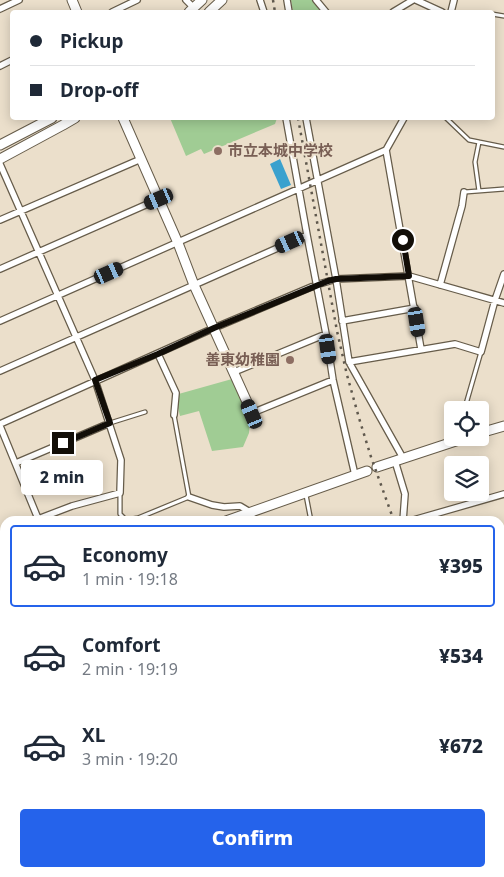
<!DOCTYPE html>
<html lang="en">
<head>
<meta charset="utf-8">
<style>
	:root { --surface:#fff; --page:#f6f6f7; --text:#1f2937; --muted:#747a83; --line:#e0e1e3; --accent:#2563eb }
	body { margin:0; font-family:"Noto Sans","Noto Sans JP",sans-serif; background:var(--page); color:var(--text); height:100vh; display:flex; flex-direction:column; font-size:19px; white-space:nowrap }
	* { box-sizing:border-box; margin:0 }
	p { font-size:16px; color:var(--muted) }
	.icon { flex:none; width:28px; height:28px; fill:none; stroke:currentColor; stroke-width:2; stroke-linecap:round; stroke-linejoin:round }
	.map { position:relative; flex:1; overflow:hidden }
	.sheet { position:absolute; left:0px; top:516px; width:505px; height:361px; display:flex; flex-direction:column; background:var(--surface); border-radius:15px 15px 0 0; box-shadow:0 2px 12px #0003 }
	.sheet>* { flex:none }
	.guide { position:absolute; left:10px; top:10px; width:485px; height:110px; border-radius:5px; box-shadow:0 2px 12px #0003; display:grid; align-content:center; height:110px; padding:0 20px; background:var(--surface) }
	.fabs { position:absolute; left:444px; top:401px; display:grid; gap:10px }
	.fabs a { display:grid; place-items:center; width:45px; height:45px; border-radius:5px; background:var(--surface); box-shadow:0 2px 12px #0003; font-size:25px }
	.end { position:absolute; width:22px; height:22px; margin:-11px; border:6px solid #120e08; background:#fff; box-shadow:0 0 0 2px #fff }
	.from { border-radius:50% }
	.bubble { position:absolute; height:35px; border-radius:5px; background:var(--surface); box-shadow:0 2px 12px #0003; font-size:16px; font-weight:800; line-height:35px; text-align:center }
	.car { position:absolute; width:15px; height:30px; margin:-15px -8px; border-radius:6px; box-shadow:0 0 4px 1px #0007; background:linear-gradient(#222 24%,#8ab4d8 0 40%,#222 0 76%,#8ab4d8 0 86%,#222 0) }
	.guide b { display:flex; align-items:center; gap:18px; height:48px; font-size:19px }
	.guide b+b { border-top:1px solid var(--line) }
	.guide i { width:12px; height:12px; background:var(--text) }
	ul { padding:9px 0 0; list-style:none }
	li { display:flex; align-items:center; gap:15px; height:82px; margin:0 10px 8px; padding:0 10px; border:2px solid transparent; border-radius:5px }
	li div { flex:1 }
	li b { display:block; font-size:19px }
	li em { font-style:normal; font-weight:800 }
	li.current { border-color:var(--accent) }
	li>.icon { width:45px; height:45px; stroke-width:1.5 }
	.action { display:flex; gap:10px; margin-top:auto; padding:10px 20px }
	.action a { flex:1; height:58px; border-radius:5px; background:var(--accent); color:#fff; font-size:20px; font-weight:800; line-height:58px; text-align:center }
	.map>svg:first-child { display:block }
</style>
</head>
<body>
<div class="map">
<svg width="504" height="877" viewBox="0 0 504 877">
	<rect width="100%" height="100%" fill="#ebdfcb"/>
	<!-- green -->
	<path fill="#a0cc94" d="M291,0H312L322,12H293Z
		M170,118H277L275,124L204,154L201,149L186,156Z
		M232,379L250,420L249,433L243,447L212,451L199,411L180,416L175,395Z"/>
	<!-- water -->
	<path fill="#3aa1ce" d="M280,159L291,185L281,189L270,164Z"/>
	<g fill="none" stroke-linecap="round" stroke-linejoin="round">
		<!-- lane casing -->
		<g stroke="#665c4a" stroke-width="5.5">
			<path id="lane" d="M492,14L504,16
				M446,118L469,140L504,147
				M479,191L475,162L479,142
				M465,192L504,189
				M467,410L466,404L481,352
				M110,423L145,412
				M120,494V514L126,520L138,518L189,497L174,415
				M306,495L311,521
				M308,872L309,877
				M433,872L442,877
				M466,877L468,872"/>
		</g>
		<!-- street casing -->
		<g stroke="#665c4a" stroke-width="8">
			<path id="street" d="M186,0L194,8
				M260,0L264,12
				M287,0L289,12
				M316,0L326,12
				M416,0L442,12
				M0,9L19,0
				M112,12L137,0
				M393,12L413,0
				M451,12L454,0
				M0,66L12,60
				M286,118L307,235L326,334L333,380L355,475
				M306,118L336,279L349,362L403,458
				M386,150L421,349
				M0,164L95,380L121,460L120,493L72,506L38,519
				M0,220L141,159
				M0,269L159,199
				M440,285L462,206L464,192
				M0,321L386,150L404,118
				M342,321L415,308
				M158,354L176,393L174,415
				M349,362L455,344L481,352L495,300L504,274
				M0,371L307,235
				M234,372L326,334
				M252,413L333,380
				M0,424L214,328L316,285L336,279L409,276L504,303
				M0,426L39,521
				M395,461L405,494L403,521
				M16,463L110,423
				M189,497L212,505L224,507L240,506L250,512
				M410,521L504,494
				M500,557L504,555
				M500,620L504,619
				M500,683L504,681
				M500,723L504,730
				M0,760L5,771
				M500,794L504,795
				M0,823L5,821
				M500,871L504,872
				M50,872L52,877
				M187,872L189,877
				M0,876L7,872"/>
		</g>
		<!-- secondary casing -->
		<g stroke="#665c4a" stroke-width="11">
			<path id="secondary" d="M72,0L77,12
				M123,118L178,243L194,285L252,413
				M480,433L504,426
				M377,467L465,438
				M226,521L367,471"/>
		</g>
		<!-- primary casing -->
		<g stroke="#665c4a" stroke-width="11">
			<path id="primary" d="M189,12L202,0
				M209,12L222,0
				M0,145L52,118
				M0,159L63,125L75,118"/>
		</g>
		<!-- highway casing -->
		<g stroke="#665c4a" stroke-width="14">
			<path id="highway" d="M0,555L5,567
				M0,577L5,588
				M0,612L5,624
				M131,872L133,877
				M142,872L144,877"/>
		</g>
		<!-- path -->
		<path stroke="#756d61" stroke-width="1" stroke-dasharray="4 2.5" stroke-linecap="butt" d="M371,877V872
			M391,877L392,872"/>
		<!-- lane -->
		<use href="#lane" stroke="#fff" stroke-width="3"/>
		<!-- street -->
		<use href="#street" stroke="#fff" stroke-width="5.5"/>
		<!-- secondary -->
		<use href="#secondary" stroke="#fff" stroke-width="9"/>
		<!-- primary -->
		<use href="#primary" stroke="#fff" stroke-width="9"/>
		<!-- highway -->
		<use href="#highway" stroke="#fff" stroke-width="11"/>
		<!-- rail -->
		<path stroke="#5f584d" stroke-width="2.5" stroke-dasharray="2.5 5" stroke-linecap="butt" d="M273,0L275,12
			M298,118L337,331L347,375L359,418L371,457L394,521
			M500,741L504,749"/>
		<!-- highway-bridge casing -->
		<g stroke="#665c4a" stroke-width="14" stroke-linecap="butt">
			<path id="highway-bridge" d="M0,594L5,605
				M114,872L116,877"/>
		</g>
		<!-- highway-bridge -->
		<use href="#highway-bridge" stroke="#fff" stroke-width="11"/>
	</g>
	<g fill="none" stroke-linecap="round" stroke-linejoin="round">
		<!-- route -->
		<path stroke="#120e08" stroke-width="6" d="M63,443L110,423L95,380L158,354L214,328L328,281L336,279L409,276L403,240"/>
	</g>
	<!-- markers -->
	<g fill="#8d6e63" stroke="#ebdfcb" stroke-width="2">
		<circle cx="218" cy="151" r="5"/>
		<circle cx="290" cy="360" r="5"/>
	</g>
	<g text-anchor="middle" stroke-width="4" stroke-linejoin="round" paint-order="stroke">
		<!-- education labels -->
		<g font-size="15" font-weight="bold" fill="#785e54" stroke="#ebdfcb" text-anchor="start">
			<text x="228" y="156">市立本城中学校</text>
			<text x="280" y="365" text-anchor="end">善東幼稚園</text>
		</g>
	</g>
</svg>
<div class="fabs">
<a><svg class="icon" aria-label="locate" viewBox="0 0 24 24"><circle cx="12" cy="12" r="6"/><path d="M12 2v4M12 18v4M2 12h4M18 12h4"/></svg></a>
<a><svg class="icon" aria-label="layers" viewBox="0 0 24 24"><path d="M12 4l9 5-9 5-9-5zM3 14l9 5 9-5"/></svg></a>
</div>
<i class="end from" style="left:403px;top:240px"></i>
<i class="end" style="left:63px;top:443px"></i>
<div class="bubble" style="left:21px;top:460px;width:82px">2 min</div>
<i class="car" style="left:159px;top:199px;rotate:247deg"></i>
<i class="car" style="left:290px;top:242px;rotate:246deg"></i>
<i class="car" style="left:109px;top:273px;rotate:66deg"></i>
<i class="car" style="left:417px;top:322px;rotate:171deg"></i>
<i class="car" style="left:328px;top:349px;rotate:172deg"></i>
<i class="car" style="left:252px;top:414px;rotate:337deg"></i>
<div class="guide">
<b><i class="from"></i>Pickup</b>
<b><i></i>Drop-off</b>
</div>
<section class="sheet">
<ul>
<li class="current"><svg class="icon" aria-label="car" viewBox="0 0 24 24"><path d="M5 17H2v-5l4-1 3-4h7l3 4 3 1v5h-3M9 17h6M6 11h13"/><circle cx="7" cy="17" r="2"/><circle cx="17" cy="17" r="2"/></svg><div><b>Economy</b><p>1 min · 19:18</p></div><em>¥395</em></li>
<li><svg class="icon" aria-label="car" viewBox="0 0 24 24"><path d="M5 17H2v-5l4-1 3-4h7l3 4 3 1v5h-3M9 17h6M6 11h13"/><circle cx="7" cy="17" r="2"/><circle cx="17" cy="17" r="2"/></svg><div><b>Comfort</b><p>2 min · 19:19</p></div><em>¥534</em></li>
<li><svg class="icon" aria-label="car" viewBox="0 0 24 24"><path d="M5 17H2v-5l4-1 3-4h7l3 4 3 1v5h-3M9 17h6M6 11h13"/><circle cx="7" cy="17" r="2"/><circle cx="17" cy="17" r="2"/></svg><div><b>XL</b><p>3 min · 19:20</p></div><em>¥672</em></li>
</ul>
<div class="action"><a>Confirm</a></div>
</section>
</div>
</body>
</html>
